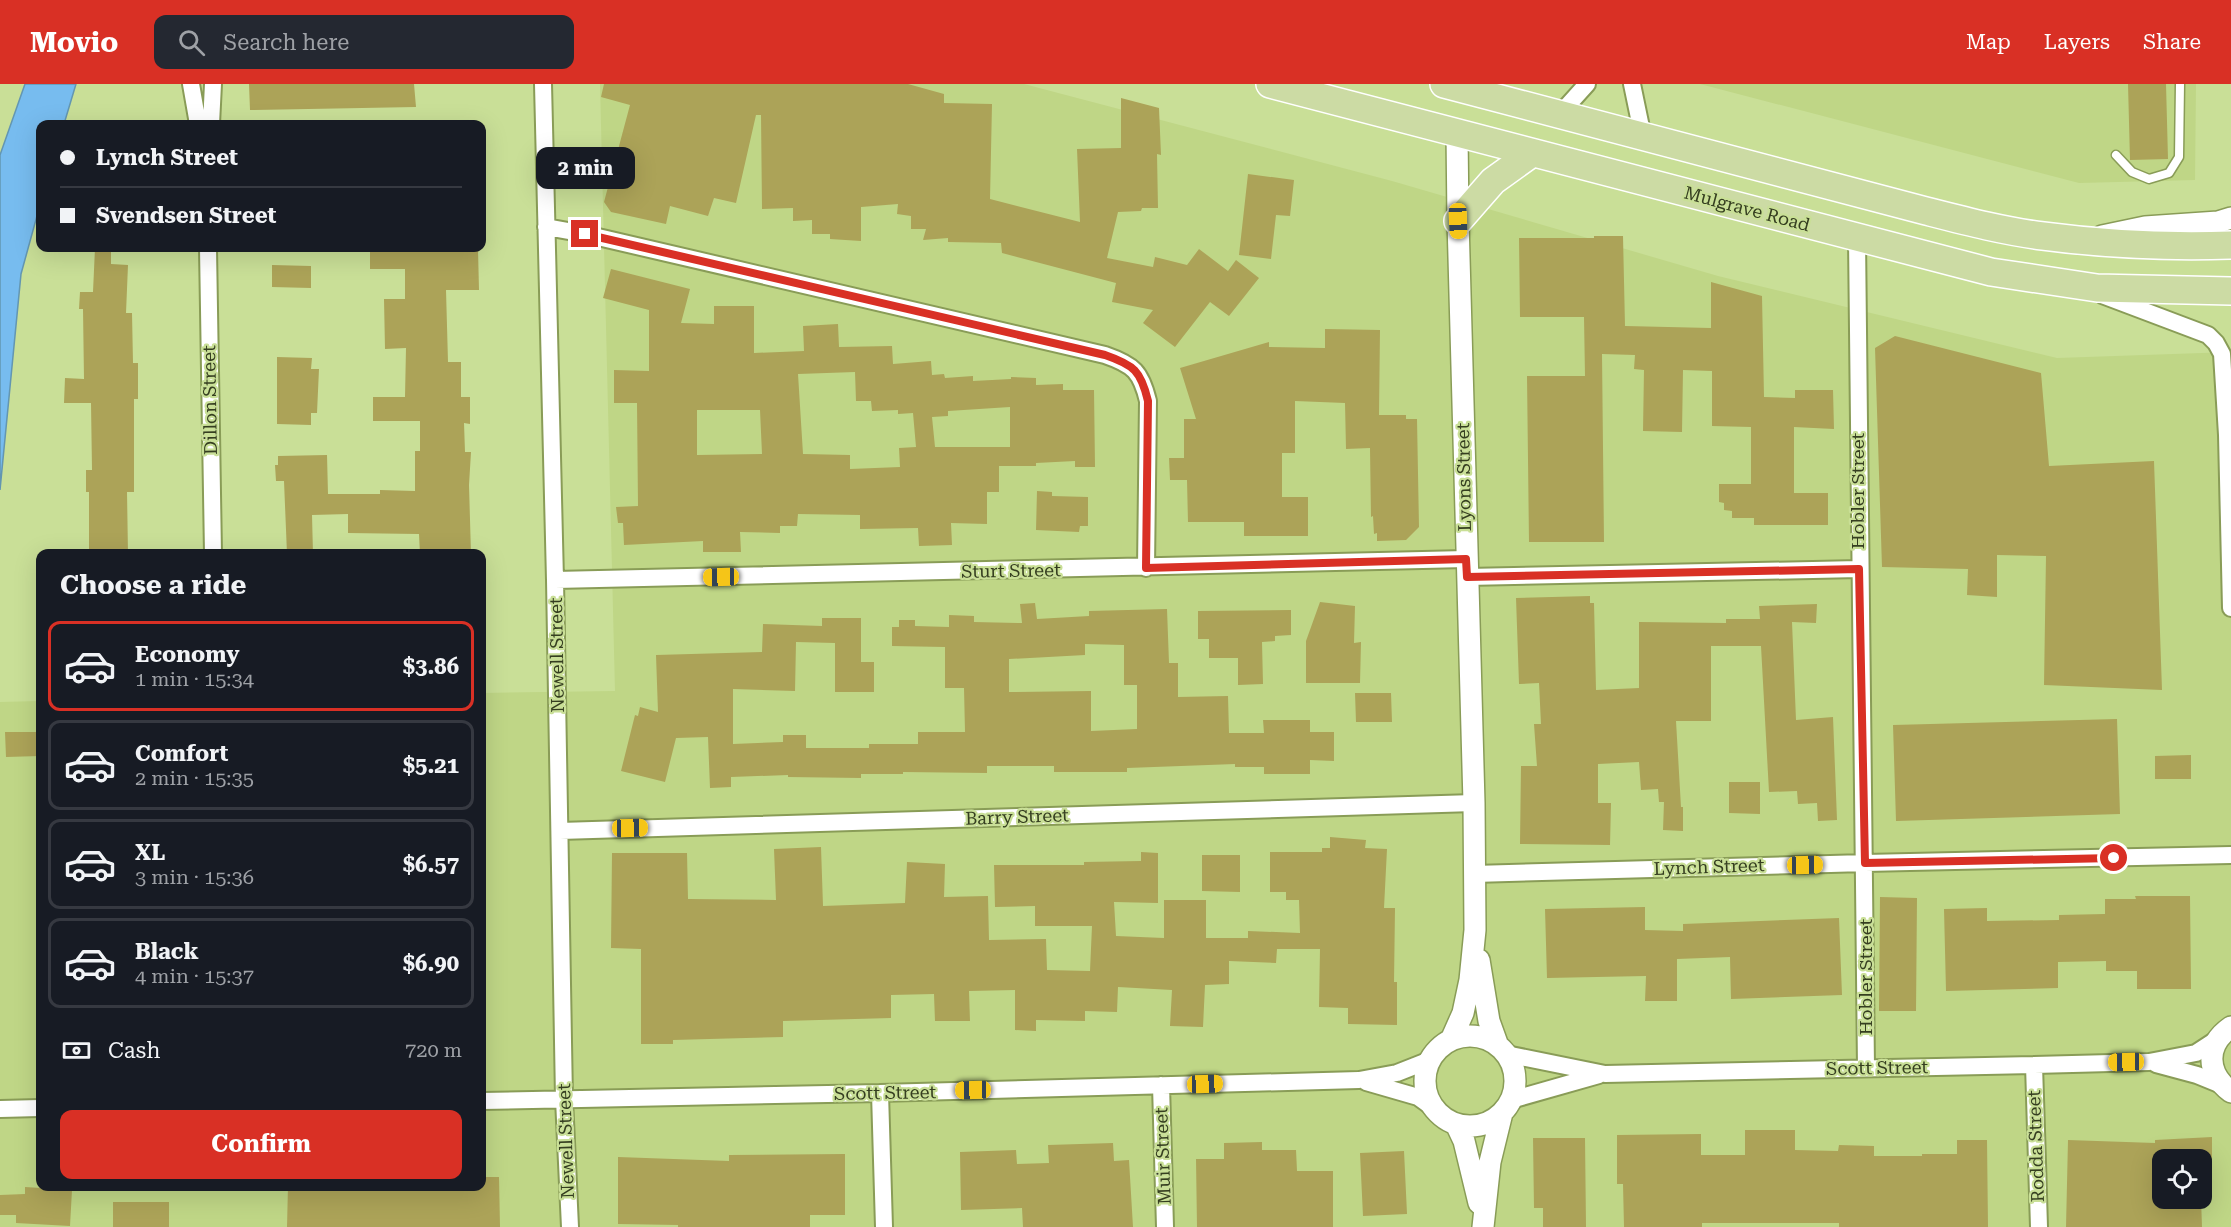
<!DOCTYPE html>
<html lang="en">
<head>
<meta charset="utf-8">
<style>
	:root { --surface:#171b24; --page:#242831; --text:#f1f3f6; --muted:#9ea1a6; --line:#363941; --accent:#d93025 }
	body { margin:0; font-family:"Roboto Serif",serif; background:var(--page); color:var(--text); height:100vh; display:flex; flex-direction:column; font-size:22px; white-space:nowrap }
	* { box-sizing:border-box; margin:0 }
	p { font-size:20px; color:var(--muted) }
	.icon { flex:none; width:33px; height:33px; fill:none; stroke:currentColor; stroke-width:2; stroke-linecap:round; stroke-linejoin:round }
	.map { position:relative; flex:1; overflow:hidden }
	.details { position:absolute; left:36px; top:465px; width:450px; height:642px; display:flex; flex-direction:column; background:var(--surface); border-radius:12px; box-shadow:0 6px 24px #0002 }
	.details>* { flex:none }
	.guide { position:absolute; left:36px; top:36px; width:450px; height:132px; border-radius:12px; box-shadow:0 6px 24px #0002; display:grid; align-content:center; height:132px; padding:0 24px; background:var(--surface) }
	.buttons { position:absolute; left:2152px; top:1065px; display:grid; gap:12px }
	.buttons a { display:grid; place-items:center; width:60px; height:60px; border-radius:12px; background:var(--surface); box-shadow:0 6px 24px #0002; font-size:30px }
	.end { position:absolute; width:27px; height:27px; margin:-14px; border:8px solid #d93025; background:#fff; box-shadow:0 0 0 3px #fff }
	.from { border-radius:50% }
	.bubble { position:absolute; height:42px; border-radius:12px; background:var(--surface); box-shadow:0 6px 24px #0002; font-size:20px; font-weight:700; line-height:42px; text-align:center }
	.car { position:absolute; width:18px; height:36px; margin:-18px -9px; border-radius:8px; box-shadow:0 0 4px 2px #0007; background:linear-gradient(#f5c518 24%,#345 0 40%,#f5c518 0 76%,#345 0 86%,#f5c518 0) }
	.guide b { display:flex; align-items:center; gap:21px; height:57px; font-size:22px }
	.guide b+b { border-top:2px solid var(--line) }
	.guide i { width:15px; height:15px; background:var(--text) }
	ul { padding:0; list-style:none }
	li { display:flex; align-items:center; gap:18px; height:90px; margin:0 12px 9px; padding:0 12px; border:3px solid var(--line); border-radius:12px }
	li div { flex:1 }
	li b { display:block; font-size:22px }
	li em { font-style:normal; font-weight:700 }
	li.active { border-color:var(--accent) }
	li>.icon { width:54px; height:54px; stroke-width:1.5 }
	h2 { padding:0 24px; font-size:27px; line-height:72px }
	.pay { display:flex; align-items:center; gap:15px; height:66px; padding:0 24px; font-size:22px }
	.pay p { margin-inline-start:auto }
	.cta { display:flex; gap:12px; margin-top:auto; padding:12px 24px }
	.cta a { flex:1; height:69px; border-radius:12px; background:var(--accent); color:#fff; font-size:24px; font-weight:700; line-height:69px; text-align:center }
	header { display:flex; align-items:center; gap:36px; box-sizing:border-box; height:84px; padding:0 30px; background:var(--accent); color:#fff }
	header strong { font-size:28px }
	nav { display:flex; gap:33px; margin-inline-start:auto; font-size:21px }
	.search { width:420px; height:54px; background:var(--page); display:flex; align-items:center; gap:15px; box-sizing:border-box; padding:0 21px; border-radius:12px; color:var(--muted); font-size:22px }
	.map>svg:first-child { display:block }
</style>
</head>
<body>
<header>
<strong>Movio</strong>
<div class="search"><svg class="icon" aria-label="search" viewBox="0 0 24 24"><circle cx="10" cy="10" r="6"/><path d="M15 15l6 6"/></svg>Search here</div>
<nav><a>Map</a><a>Layers</a><a>Share</a></nav>
</header>
<div class="map">
<svg width="2231" height="1143" viewBox="0 0 2231 1143">
	<rect width="100%" height="100%" fill="#c9df97"/>
	<!-- built -->
	<path fill="#bfd686" fill-rule="evenodd" d="M600,0H1024L1392,97L1718,192L2057,274L2231,268V1143H0V618L40,617V1102H482V609L615,607ZM2163,1076H2202V1114H2163Z
		M1700,0H2196L2195,96L2079,99Z"/>
	<!-- water -->
	<path fill="#77bcef" stroke="#6396b1" stroke-width="1.5" d="M25,0H76L64,40H40V121L21,190L0,406V71Z"/>
	<!-- building -->
	<path fill="#aca358" fill-rule="evenodd" d="M249,0H414L416,23L250,26Z
		M604,0H908L944,10V19L992,20L990,115L1080,138L1077,65L1121,64V14L1159,24L1161,71L1157,70L1158,124H1142L1141,127L1118,128L1107,174L1153,183L1155,173L1187,181L1199,165L1228,187L1236,176L1259,194L1229,232L1210,218L1175,263L1143,239L1153,226L1112,218L1116,199L1002,169L1001,159L948,158V154L923,156L926,145H911V132L897,130L898,120L861,123V157L830,155V150H812V136L793,137V124L762,125L761,31H756L736,119L714,114L708,132L670,122L666,140L611,128L604,118L630,21L601,13Z
		M2128,0H2166L2168,75L2130,76Z
		M1248,90L1294,96L1290,132L1276,131L1271,175L1239,171Z
		M1594,152H1623L1625,242L1711,244V198L1762,212L1764,313L1795,314V306H1833L1834,345L1794,343V409H1828V441H1754V434H1732V427L1724,426V419L1719,418V400H1751V343L1712,342V287L1683,286L1682,348L1643,347L1644,286L1634,285L1635,271L1602,270L1604,458H1529L1527,292H1585L1584,233H1520L1519,154H1594Z
		M95,164H111V180L128,181L126,229H132L133,279H138V315H134V408H127L128,470H89V408H86V386H92L91,319H64L65,294L84,295L83,225H79L80,208H93Z
		M370,164L478,165L479,206H446L448,278H461V313H470V340L464,339L465,368H471L469,401L471,470H420L419,450L348,449V430L312,431L313,470H287L284,397H276L275,381H278V372L327,371L328,410H380V406L415,407V367H420V337H373V313H405L406,264L385,265L384,215H405V185H370Z
		M272,181L311,182V204L272,203Z
		M611,185L690,205L681,239L714,240V222H754V269L804,267L803,242L838,240L839,263L892,262L893,280L931,277L932,291L944,290L945,294L973,292V297L1011,295V293L1036,294V301L1063,300V306H1094L1095,383H1075V377L1036,379V382H999V408H987V440L951,439L952,461L919,462L918,444L860,445V431L798,430L797,442H780V449L740,448L741,468H703V457L624,461L623,439H618L616,423L638,422L637,319H614V286L649,287V226L603,214ZM855,288L856,317H871L872,327L898,326V330L913,329L916,363L899,364L900,383L850,385V371L803,370L798,290ZM1010,323V363H935L932,333L948,332V327ZM697,326H760L762,370L697,371Z
		M1325,245L1380,246L1379,331H1406V335H1417L1419,443L1406,456L1377,457V449L1374,450L1373,432L1371,433L1370,364L1346,365L1345,319L1295,317V369H1282V413H1308V452H1244V438H1188L1187,396H1170L1169,374H1184V335H1196L1180,284L1269,258V263L1325,264Z
		M1895,252L2041,289L2049,382L2154,377L2162,606L2044,601L2046,472L1997,471V513L1967,511L1968,485L1882,483L1875,264Z
		M277,273L312,274L311,285H319L317,329H311V341L277,340Z
		M1037,407L1052,408V412L1088,413V442H1080L1079,448L1036,446Z
		M1590,512V519H1594L1596,606L1639,604V538L1726,539V535H1760L1759,522L1817,520L1816,539L1792,538L1796,636L1833,633L1837,736L1818,737L1817,719L1798,720L1797,707L1769,708L1761,562H1711V637H1676L1681,723H1683V747L1663,746L1664,718H1659L1658,705L1641,706L1639,678L1598,680V719H1611L1610,761L1520,760L1521,682H1537L1534,640H1541L1539,599L1519,600L1516,514Z
		M1320,518L1355,522L1354,559L1361,558L1360,599H1306V557Z
		M1035,519L1037,535L1089,532V527L1167,525L1169,579H1178V613L1228,612L1229,649H1264L1263,636H1310V648H1334V677L1310,676V690H1264V683H1235V680L1127,684V688H1054V682H987V689L903,688V690H861V694L788,693V691L731,693V703L710,704L708,653L676,654L665,698L621,687L635,631L638,632L640,623L658,628L656,571L762,568L763,540L822,542V534H861V578H874V608H835V559L796,558L795,607L733,605V660L783,658V651H806V664H869V660H918V648H965L964,604H945V563L892,562V543H899V536H915V542L949,543V531L974,532V538L1022,539L1020,520ZM1085,560L1124,561V601H1137V645L1091,647V607L1009,608V575L1085,571Z
		M1291,526V551L1275,552V557L1262,558L1263,600L1238,601V574H1209V555H1198V527Z
		M1355,609H1391L1392,638H1356Z
		M2117,635L2120,730L1896,737L1893,641Z
		M5,648H40V672L6,673Z
		M2191,671V695H2155V672Z
		M1729,698H1760V730L1729,729Z
		M1330,753L1366,756L1365,764L1387,765L1384,824H1395L1394,898H1397V941L1348,940V924L1319,923L1320,865H1277L1276,879L1229,877V900L1205,901L1203,943L1170,942L1172,906L1118,903L1117,928L1085,927V937L1036,936V947L1015,946V906L969,907L970,937H935L934,910L891,911V934L783,937V953L673,956V960H641V865L611,864L612,769H687L688,815L776,816L774,765L821,763L823,822L905,819L907,778L945,780L944,813L988,812L989,856L1046,855L1047,886L1090,887L1092,842H1035V822L995,823L994,781H1084V778L1141,777V768L1158,769V819L1114,818L1116,852L1164,854V816H1206V854H1248V847L1300,849L1299,816H1286V808H1270V768H1322V764H1330Z
		M1202,771H1240V808L1202,807Z
		M2135,812H2190L2191,905H2137V887H2106V877L2058,878V904L1946,907L1944,825L1987,824V837L2059,836V831L2105,830V815H2136Z
		M1880,813L1917,814L1916,927H1879Z
		M1645,823V846L1683,847V840L1839,834L1842,911L1731,915L1730,873L1677,875V917H1645L1646,892L1547,894L1545,825Z
		M1745,1046H1795V1066L1838,1067L1839,1061L1874,1062V1072H1922V1070H1957V1056H1987L1988,1143H1839V1139H1702V1143H1624L1623,1100H1617V1051L1701,1050V1071H1745Z
		M2212,1053V1076H2163V1114H2201L2202,1143H2066L2068,1056L2155,1059V1056Z
		M1533,1054H1585L1586,1143H1543V1124H1534Z
		M1262,1058V1066H1296L1297,1087H1333V1143H1197L1196,1075H1224V1059Z
		M1113,1059L1114,1077L1129,1076L1133,1143H1023L1022,1124L961,1126L960,1068L1016,1066L1017,1080L1049,1079L1048,1061Z
		M1404,1067L1407,1130L1363,1132L1360,1069Z
		M845,1070V1131H810V1143H678V1141L618,1140V1073L729,1077V1071Z
		M482,1093H499L500,1143H287L288,1102H482Z
		M25,1103L72,1106L70,1142L16,1139V1131H0V1111L25,1110Z
		M113,1118H169V1143H113Z"/>
	<g fill="none" stroke-linecap="round" stroke-linejoin="round">
		<!-- service casing -->
		<g stroke="#899c57" stroke-width="11">
			<path id="service" d="M2116,71L2132,88L2149,95L2169,89L2179,73L2180,0"/>
		</g>
		<!-- minor casing -->
		<g stroke="#899c57" stroke-width="20">
			<path id="minor" d="M191,0L198,40
				M543,0L555,496L564,1015L570,1143
				M1632,0L1643,53
				M1559,31L1587,0
				M211,40L213,0
				M546,143L585,150L1105,271C1134,281 1141,288 1148,317L1146,484
				M1857,154C1859,431 1864,707 1866,984
				M208,164L213,470
				M2102,211L2208,251L2216,259L2222,270L2227,351L2231,524
				M1467,493L1859,485
				M555,496L1466,475
				M560,747L1474,719
				M1474,790L1865,779L2231,771
				M1506,970L1605,990L2034,981L2149,978L2196,969L2219,954
				M2156,980L2197,991L2224,1002
				M2034,981L2039,1143
				M1366,998L1418,1013L1436,1026
				M1161,1001L1165,1143
				M880,1009L884,1143
				M1511,1016L1599,991
				M482,1017L880,1009L1359,996L1397,989L1430,976
				M0,1025L40,1024"/>
		</g>
		<!-- tertiary casing -->
		<g stroke="#899c57" stroke-width="24">
			<path id="tertiary" d="M2102,152L2145,143L2218,138L2231,134
				M1479,876L1489,937L1498,962
				M2231,943C2205,961 2206,989 2231,1008
				M1425 997a45 45 0 1 1 90 0a45 45 0 1 1-90 0Z
				M1451,956L1463,929L1470,896L1475,846L1474,719L1458,137L1457,49
				M1456,1040L1464,1057L1479,1119
				M1483,1143L1490,1078L1502,1029"/>
		</g>
		<!-- primary casing -->
		<g stroke="#fff" stroke-width="30">
			<path id="primary" d="M1270,0L1991,188L2097,204L2231,207
				M1444,0L1926,127C1965,137 2003,147 2043,152C2103,160 2170,163 2231,161
				M1458,137L1493,97L1532,69"/>
		</g>
		<!-- service -->
		<use href="#service" stroke="#fff" stroke-width="8"/>
		<!-- minor -->
		<use href="#minor" stroke="#fff" stroke-width="16"/>
		<!-- tertiary -->
		<use href="#tertiary" stroke="#fff" stroke-width="21"/>
		<!-- primary -->
		<use href="#primary" stroke="#ccdba4" stroke-width="27"/>
	</g>
	<g fill="none" stroke-linecap="round" stroke-linejoin="round">
		<!-- route -->
		<path stroke="#d93025" stroke-width="8" d="M585,150L1105,271C1134,281 1141,287 1148,317L1146,484L1466,475L1467,493L1859,485L1865,779L2114,774"/>
	</g>
	<g text-anchor="middle" stroke-width="4.5" stroke-linejoin="round" paint-order="stroke">
		<!-- street labels -->
		<g font-size="18" fill="#353e20" stroke="#c9df97">
			<text transform="translate(1747 125) rotate(15)" y="6">Mulgrave Road</text>
			<text transform="translate(210 316) rotate(-91)" y="6">Dillon Street</text>
			<text transform="translate(1464 393) rotate(-91)" y="6">Lyons Street</text>
			<text transform="translate(1858 407) rotate(-90)" y="6">Hobler Street</text>
			<text transform="translate(1011 487) rotate(-1)" y="6">Sturt Street</text>
			<text transform="translate(557 571) rotate(-91)" y="6">Newell Street</text>
			<text transform="translate(1017 733) rotate(-2)" y="6">Barry Street</text>
			<text transform="translate(1709 783) rotate(-2)" y="6">Lynch Street</text>
			<text transform="translate(1866 893) rotate(-90)" y="6">Hobler Street</text>
			<text transform="translate(1877 984) rotate(-1)" y="6">Scott Street</text>
			<text transform="translate(885 1009) rotate(-1)" y="6">Scott Street</text>
			<text transform="translate(566 1057) rotate(-92)" y="6">Newell Street</text>
			<text transform="translate(2036 1062) rotate(-92)" y="6">Rodda Street</text>
			<text transform="translate(1163 1072) rotate(-92)" y="6">Muir Street</text>
		</g>
	</g>
</svg>
<div class="buttons">
<a><svg class="icon" aria-label="locate" viewBox="0 0 24 24"><circle cx="12" cy="12" r="6"/><path d="M12 2v4M12 18v4M2 12h4M18 12h4"/></svg></a>
</div>
<i class="end from" style="left:2114px;top:774px"></i>
<i class="end" style="left:585px;top:150px"></i>
<div class="bubble" style="left:536px;top:63px;width:99px">2 min</div>
<i class="car" style="left:1458px;top:137px;rotate:178deg"></i>
<i class="car" style="left:721px;top:493px;rotate:269deg"></i>
<i class="car" style="left:630px;top:744px;rotate:89deg"></i>
<i class="car" style="left:1805px;top:781px;rotate:89deg"></i>
<i class="car" style="left:2126px;top:978px;rotate:269deg"></i>
<i class="car" style="left:1205px;top:1000px;rotate:88deg"></i>
<i class="car" style="left:973px;top:1006px;rotate:269deg"></i>
<div class="guide">
<b><i class="from"></i>Lynch Street</b>
<b><i></i>Svendsen Street</b>
</div>
<section class="details">
<h2>Choose a ride</h2>
<ul>
<li class="active"><svg class="icon" aria-label="car" viewBox="0 0 24 24"><path d="M5 17H2v-5l4-1 3-4h7l3 4 3 1v5h-3M9 17h6M6 11h13"/><circle cx="7" cy="17" r="2"/><circle cx="17" cy="17" r="2"/></svg><div><b>Economy</b><p>1 min · 15:34</p></div><em>$3.86</em></li>
<li><svg class="icon" aria-label="car" viewBox="0 0 24 24"><path d="M5 17H2v-5l4-1 3-4h7l3 4 3 1v5h-3M9 17h6M6 11h13"/><circle cx="7" cy="17" r="2"/><circle cx="17" cy="17" r="2"/></svg><div><b>Comfort</b><p>2 min · 15:35</p></div><em>$5.21</em></li>
<li><svg class="icon" aria-label="car" viewBox="0 0 24 24"><path d="M5 17H2v-5l4-1 3-4h7l3 4 3 1v5h-3M9 17h6M6 11h13"/><circle cx="7" cy="17" r="2"/><circle cx="17" cy="17" r="2"/></svg><div><b>XL</b><p>3 min · 15:36</p></div><em>$6.57</em></li>
<li><svg class="icon" aria-label="car" viewBox="0 0 24 24"><path d="M5 17H2v-5l4-1 3-4h7l3 4 3 1v5h-3M9 17h6M6 11h13"/><circle cx="7" cy="17" r="2"/><circle cx="17" cy="17" r="2"/></svg><div><b>Black</b><p>4 min · 15:37</p></div><em>$6.90</em></li>
</ul>
<div class="pay"><svg class="icon" aria-label="cash" viewBox="0 0 24 24"><path d="M3 7h18v10H3z"/><circle cx="12" cy="12" r="2"/></svg>Cash<p>720 m</p></div>
<div class="cta"><a>Confirm</a></div>
</section>
</div>
</body>
</html>
